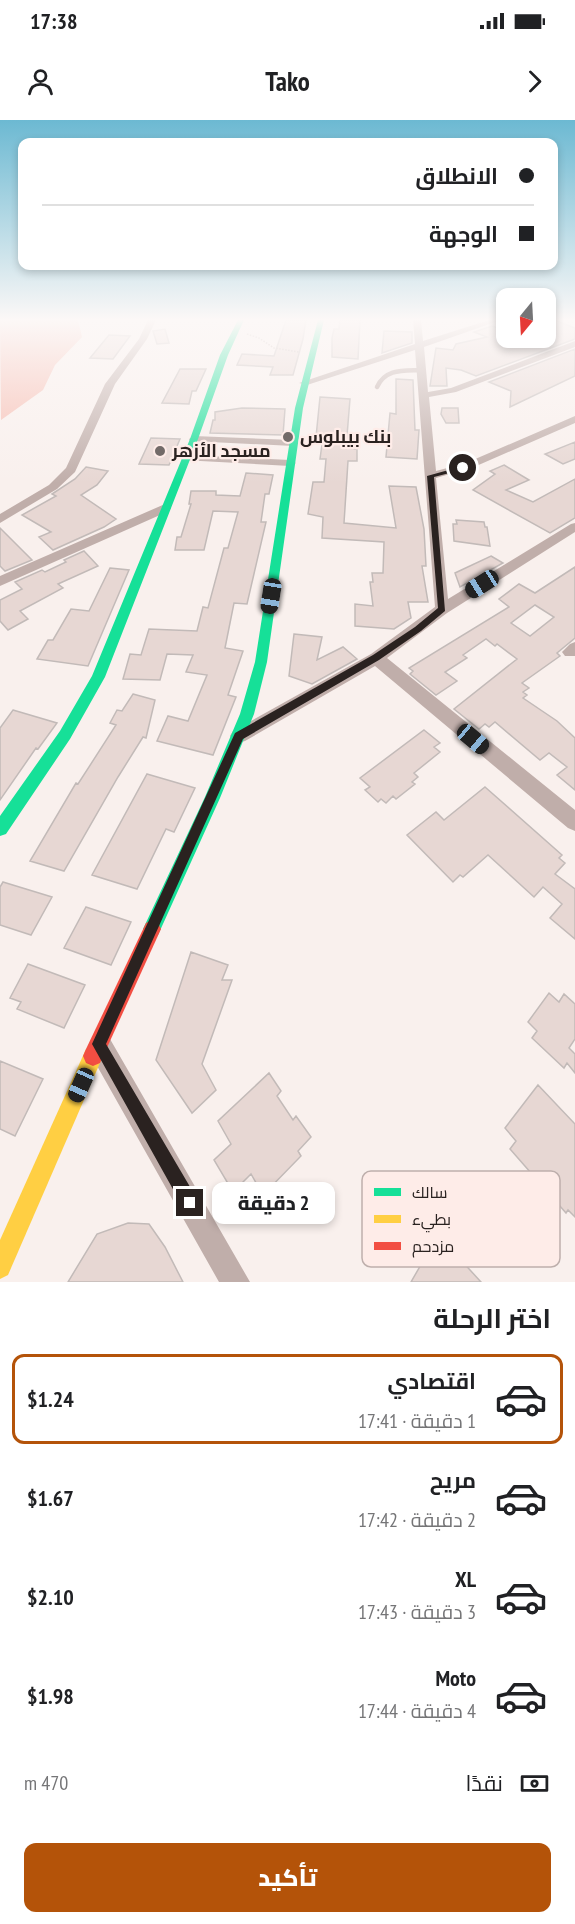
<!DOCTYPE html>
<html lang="ar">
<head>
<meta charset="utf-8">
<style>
	:root { --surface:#fff; --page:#f6f6f6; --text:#202124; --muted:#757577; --line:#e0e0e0; --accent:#b45309 }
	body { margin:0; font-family:"PT Sans Narrow",Cairo,sans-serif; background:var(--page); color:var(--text); direction:rtl; height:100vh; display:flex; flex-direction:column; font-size:22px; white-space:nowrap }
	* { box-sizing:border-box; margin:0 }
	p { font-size:20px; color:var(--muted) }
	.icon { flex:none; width:33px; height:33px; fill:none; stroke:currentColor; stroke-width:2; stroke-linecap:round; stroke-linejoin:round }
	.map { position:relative; height:1162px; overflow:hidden; direction:ltr }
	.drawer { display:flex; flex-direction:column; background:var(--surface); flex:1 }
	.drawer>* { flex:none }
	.top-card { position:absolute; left:18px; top:18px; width:540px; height:132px; border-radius:12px; box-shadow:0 3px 9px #0003; direction:rtl; display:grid; align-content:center; height:132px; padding:0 24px; background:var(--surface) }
	.needle { width:39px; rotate:198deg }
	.controls { position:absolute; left:496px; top:168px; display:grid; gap:12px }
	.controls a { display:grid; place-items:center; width:60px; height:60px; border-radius:12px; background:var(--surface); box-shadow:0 3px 9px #0003; font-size:30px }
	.end { position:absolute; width:27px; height:27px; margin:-14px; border:8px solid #2a2220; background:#fff; box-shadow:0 0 0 3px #fff }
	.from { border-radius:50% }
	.bubble { position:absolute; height:42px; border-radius:12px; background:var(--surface); box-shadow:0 3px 9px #0003; font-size:20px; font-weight:800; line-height:42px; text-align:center; direction:rtl }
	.car { position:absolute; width:18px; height:36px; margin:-18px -9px; border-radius:8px; box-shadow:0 0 4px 2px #0007; background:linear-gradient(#222 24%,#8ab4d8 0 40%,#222 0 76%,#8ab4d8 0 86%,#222 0) }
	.top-card b { display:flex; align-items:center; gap:21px; height:57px; font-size:22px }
	.top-card b+b { border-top:2px solid var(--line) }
	.top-card i { width:15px; height:15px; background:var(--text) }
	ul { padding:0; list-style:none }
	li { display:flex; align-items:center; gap:18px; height:90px; margin:0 12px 9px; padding:0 12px; border:3px solid transparent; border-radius:12px }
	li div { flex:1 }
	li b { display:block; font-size:22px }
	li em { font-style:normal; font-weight:800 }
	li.on { border-color:var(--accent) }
	li>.icon { width:54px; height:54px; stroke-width:1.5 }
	h2 { padding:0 24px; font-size:27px; line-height:72px }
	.pay { display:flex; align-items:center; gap:15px; height:66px; padding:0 24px; font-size:22px }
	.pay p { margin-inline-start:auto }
	.action { display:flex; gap:12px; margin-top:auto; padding:12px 24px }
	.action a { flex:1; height:69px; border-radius:12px; background:var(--accent); color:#fff; font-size:24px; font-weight:800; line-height:69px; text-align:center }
	.status { display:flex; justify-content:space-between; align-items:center; height:42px; padding:0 30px; background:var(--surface); direction:ltr }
	.status svg { height:16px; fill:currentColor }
	header { display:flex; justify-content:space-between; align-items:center; height:78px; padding:0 24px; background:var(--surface); font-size:27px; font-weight:800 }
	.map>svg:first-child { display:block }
</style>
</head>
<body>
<div class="status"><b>17:38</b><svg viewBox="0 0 49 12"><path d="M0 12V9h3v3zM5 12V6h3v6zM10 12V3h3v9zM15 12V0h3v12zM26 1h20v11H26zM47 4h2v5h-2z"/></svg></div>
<header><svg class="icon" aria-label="forward" viewBox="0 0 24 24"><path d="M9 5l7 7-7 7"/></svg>Tako<svg class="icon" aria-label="person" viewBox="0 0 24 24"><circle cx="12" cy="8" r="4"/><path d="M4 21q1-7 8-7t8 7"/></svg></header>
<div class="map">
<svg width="575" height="1162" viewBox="0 0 575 1162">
	<rect width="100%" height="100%" fill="#f9f0ed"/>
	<!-- forest -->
	<path fill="#f6bdb2" d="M0,200H78L82,217L55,245L43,270L1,300Z"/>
	<!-- building -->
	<path fill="#e7d7d3" stroke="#c2bab8" stroke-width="1.5" fill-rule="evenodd" d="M286,200H306L303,219L293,255H270L273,247L237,245L242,234L274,236Z
		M340,200H360L358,239L332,237V218L334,209H339Z
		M546,200H554L575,208V219L476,256L461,250L446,248L447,266H430L436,228L453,230L456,224L487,217L474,212L492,206L507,211V218H546Z
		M165,209L169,223L157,224L153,211Z
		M384,211L412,212V223L382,233Z
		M109,215L130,216L113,239L90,238Z
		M575,229V256L510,287L511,271L489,262Z
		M180,249H206L196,271H192L189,284L162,283Z
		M396,259L413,260L415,310H419L417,339L386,337L390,293L396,294Z
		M320,277L350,279L346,328L357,329V341H348L344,403L396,408L389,366L416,367L424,409L426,446H422L428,482H408L411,498L394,509L355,506V484L373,486L370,462H373L372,453H383L384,422L322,418L323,397L308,394L313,362H324L326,339H320L323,317H316Z
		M242,288L285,289L283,315L210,313L213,300H215V292Z
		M442,288H458L459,303H446L441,294Z
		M151,318L180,319L169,345L139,344Z
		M575,322V339L563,344L545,334Z
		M504,345L529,360L506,370L533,382L575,359V398L550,413L473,370L495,354L490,351Z
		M86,347L108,351L97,365L81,375L116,399L104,407L53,430L39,417L51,412L22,395L56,376L52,374L75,359Z
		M246,353L273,355L269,374H265L261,402H266L247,484L234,483L225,528L243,531L228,575L236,577L213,635L157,621L168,596L188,601L207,555L186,552L193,535L167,534L160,560L123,559L130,534L141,535L149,509L197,511L203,487L208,488L224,428H228L238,392L213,391L204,430H175L177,417H181L191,384H189L191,371H216V375L240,376Z
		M456,400L484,402L485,407H487L490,426L454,421L453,404H457Z
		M0,408L32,440L5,451L0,446Z
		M84,431L98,446L58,464L63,468L20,491L28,499L8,510L0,501V480L22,469L15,462L42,450L45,452L66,442L64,440Z
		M491,436L503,443L460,467L455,453Z
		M575,447V518L557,533L560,536L522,563L529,568L523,572L527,575L523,578L557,601L575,618V670L557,655L567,647L549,633L540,640L495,602L489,607L485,604L479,609L454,589L517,539L497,524L495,526L486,519L463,535L467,538L445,552L457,561L436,575L410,554L413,551L409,548L509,487L499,479L519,464L535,473ZM535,485L554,497L530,516L511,503Z
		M110,448L129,450L88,546L37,539L48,520H53L71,489L89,491Z
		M294,514L322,517L317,540L343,527L357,539L312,564L289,556Z
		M133,574L155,580L146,618L143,617L118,657L64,751L30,741L76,663L78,664L116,605L110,603L117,590L122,591Z
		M13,590L57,603L38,629L36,628L0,680V608Z
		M424,610L440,623L434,627L440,632L414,653L418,657L412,662L415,664L396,679L393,676L386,683L381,679L378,682L365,670L370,667L360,658Z
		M147,654L195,668L174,712L166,709L137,769L92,755Z
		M485,667L562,735L559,738L565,743L555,754L575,769V819L550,798L562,784L543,767L534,777L488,735L463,757L460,755L453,762L407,715L436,692L444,700Z
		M3,762L52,777L31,815L0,805V767Z
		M86,787L131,802L111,845L64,828Z
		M191,832L228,845L222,860H232L202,944L216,970L192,993L156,940Z
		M28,844L85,865L64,908L17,889L21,882L10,878Z
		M549,873L559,882L564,874L575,884V919L569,928L575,934V953L567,943L564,948L532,918L537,911L528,902Z
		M0,941L43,959L15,1016L0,1009Z
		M269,953L281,971L277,976L293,1000L296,996L311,1017L298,1031L301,1036L263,1075L251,1054L233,1072L214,1040L231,1024L218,1001Z
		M538,965L575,1004V1097L568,1090L566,1093L510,1029L516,1021L505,1008Z
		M128,1103L149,1104L165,1127L183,1162H68L97,1114Z
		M438,1115L481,1162H411Z"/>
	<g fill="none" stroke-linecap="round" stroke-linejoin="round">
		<!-- path -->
		<path stroke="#c1b4b1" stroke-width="1.5" stroke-dasharray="1.5 1.5" stroke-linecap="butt" d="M247,214L259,218L274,228L299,232"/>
		<!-- lane -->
		<path stroke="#c0aeaa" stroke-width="4.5" d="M377,267C386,248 404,251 422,250"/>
		<!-- street -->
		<path fill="#c0aeaa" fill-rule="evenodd" d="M148,200H156L147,219L115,264L75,352L57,369L0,403V394L49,365L66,348L105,264L139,219Z
			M413,200H421L423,221L489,200H501L424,227L428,272L451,268L575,221V227L456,272L429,277L436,351L466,343L575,296V303L474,347L436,358L448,479L571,404L575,403V412L447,493L387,538L575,690V711L568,708L375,546L245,621L239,623L233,621L230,616L233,611L371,534L435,487L415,230L307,265L299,263L415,224Z
			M194,316L293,320L298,323L293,326L190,321L189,319Z
			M186,335L290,340L296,343L290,346L182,340L180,338Z
			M165,384L171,388L169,391L0,466V456Z
			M575,522V536H565L562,532L570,524Z
			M101,916L110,919L250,1162H219L92,937L89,928L92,919Z"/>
		<!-- fast -->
		<path fill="#16e098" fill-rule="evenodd" d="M238,200H244L228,235L198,319L105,557L70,619L6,714L0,716V696L60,611L92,556L190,319L220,235Z
			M318,200H324L303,288L267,542L254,594L220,678L158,815L152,818L146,815L143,809L205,677L240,594L255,542L295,288Z"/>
		<!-- slow -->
		<path fill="#ffcf43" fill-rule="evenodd" d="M93,926L100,929L103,936L8,1155L0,1159V1120L86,929Z"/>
		<!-- jam -->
		<path fill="#f24e42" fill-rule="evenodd" d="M152,800L158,803L161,809L100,943L93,946L86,943L83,936L86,929L146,803Z"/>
	</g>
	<!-- sky -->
	<linearGradient id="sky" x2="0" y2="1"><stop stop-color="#6cb9d2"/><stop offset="0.55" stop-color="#fcf8f7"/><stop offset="1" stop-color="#fcf8f7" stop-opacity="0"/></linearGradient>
	<rect width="575" height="363" fill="url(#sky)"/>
	<!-- route -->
	<path fill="#2a2220" d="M463,346L465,349L434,357L445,491L421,511L379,540L243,619L106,924L196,1077L198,1083L196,1089L190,1091L184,1089L92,924L235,613L373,535L415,507L438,488L427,356Z"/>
	<!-- markers -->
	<g fill="#726a68" stroke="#feece8" stroke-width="2">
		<circle cx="288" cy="317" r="6"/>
		<circle cx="160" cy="331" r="6"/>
	</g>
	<g text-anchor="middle" stroke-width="4.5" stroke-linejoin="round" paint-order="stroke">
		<!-- far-poi labels -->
		<g font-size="18" font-weight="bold" fill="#2a2220" stroke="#feece8" text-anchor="start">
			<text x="300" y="323">بنك بيبلوس</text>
			<text x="172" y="337">مسجد الأزهر</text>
		</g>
	</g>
	<!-- legend -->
	<rect x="362" y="1051" width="198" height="96" rx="9" fill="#feece8" stroke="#beafac" stroke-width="1.5"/>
	<rect x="374" y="1068" width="27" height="8" fill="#16e098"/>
	<rect x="374" y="1095" width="27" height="8" fill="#ffcf43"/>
	<rect x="374" y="1122" width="27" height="8" fill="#f24e42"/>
	<g font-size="16" fill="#2a2220">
		<text x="412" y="1078">سالك</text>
		<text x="412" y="1105">بطيء</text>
		<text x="412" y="1132">مزدحم</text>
	</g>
</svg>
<div class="controls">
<a><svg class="needle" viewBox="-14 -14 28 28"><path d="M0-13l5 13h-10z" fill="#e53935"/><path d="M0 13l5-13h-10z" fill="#757577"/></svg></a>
</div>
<i class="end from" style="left:463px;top:348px"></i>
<i class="end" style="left:190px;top:1083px"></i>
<div class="bubble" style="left:212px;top:1062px;width:123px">2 دقيقة</div>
<i class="car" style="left:482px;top:464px;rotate:238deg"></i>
<i class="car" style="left:271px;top:476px;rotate:189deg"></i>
<i class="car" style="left:473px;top:619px;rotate:130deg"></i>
<i class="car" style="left:81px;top:965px;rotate:204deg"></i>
<div class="top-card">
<b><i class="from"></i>الانطلاق</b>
<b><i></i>الوجهة</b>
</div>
</div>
<section class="drawer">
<h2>اختر الرحلة</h2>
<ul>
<li class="on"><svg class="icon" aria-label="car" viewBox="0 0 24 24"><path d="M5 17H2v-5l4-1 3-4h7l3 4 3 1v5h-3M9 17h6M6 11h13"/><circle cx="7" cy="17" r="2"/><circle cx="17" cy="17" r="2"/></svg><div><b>اقتصادي</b><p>1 دقيقة · 17:41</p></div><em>$1.24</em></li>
<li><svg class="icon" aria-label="car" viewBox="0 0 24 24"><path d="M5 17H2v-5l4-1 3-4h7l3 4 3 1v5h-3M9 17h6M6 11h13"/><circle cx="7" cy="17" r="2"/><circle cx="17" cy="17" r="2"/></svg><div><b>مريح</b><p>2 دقيقة · 17:42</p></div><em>$1.67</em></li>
<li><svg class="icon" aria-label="car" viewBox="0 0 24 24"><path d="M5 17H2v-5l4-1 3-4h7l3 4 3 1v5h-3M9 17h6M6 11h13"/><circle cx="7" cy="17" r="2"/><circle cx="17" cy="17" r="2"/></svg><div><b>XL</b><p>3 دقيقة · 17:43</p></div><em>$2.10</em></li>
<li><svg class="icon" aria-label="car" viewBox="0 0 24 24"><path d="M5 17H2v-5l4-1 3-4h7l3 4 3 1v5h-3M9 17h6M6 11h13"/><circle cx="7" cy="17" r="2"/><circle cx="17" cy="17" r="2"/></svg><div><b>Moto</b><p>4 دقيقة · 17:44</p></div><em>$1.98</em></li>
</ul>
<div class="pay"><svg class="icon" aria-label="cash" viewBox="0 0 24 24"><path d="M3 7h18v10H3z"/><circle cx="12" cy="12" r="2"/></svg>نقدًا<p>470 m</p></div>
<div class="action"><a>تأكيد</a></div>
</section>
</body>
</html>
